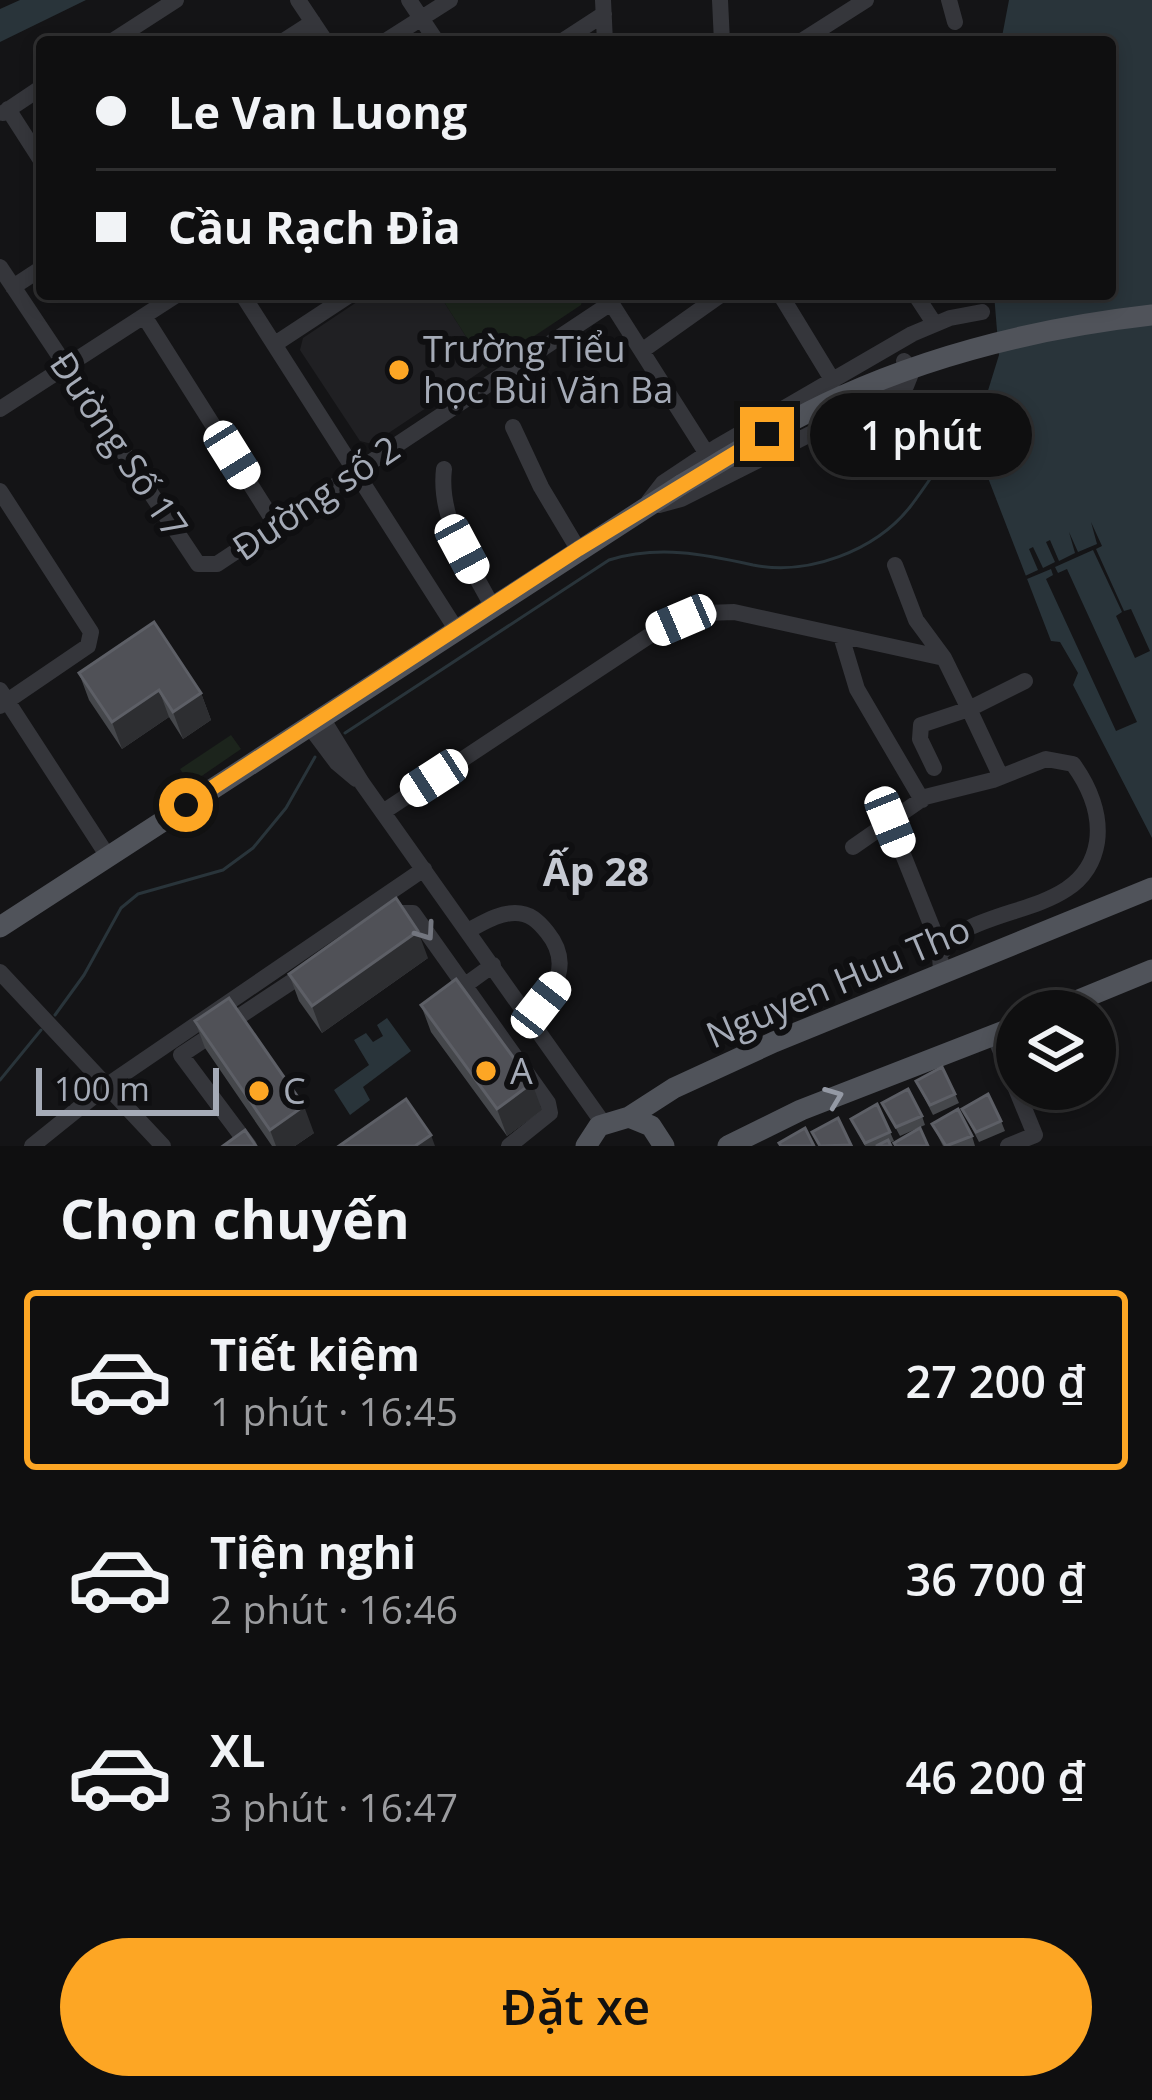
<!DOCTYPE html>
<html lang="vi">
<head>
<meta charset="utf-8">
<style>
	:root { --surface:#0f0f10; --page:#181819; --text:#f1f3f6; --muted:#9b9c9f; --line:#2f2f30; --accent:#fda624 }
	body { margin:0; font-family:"Open Sans",sans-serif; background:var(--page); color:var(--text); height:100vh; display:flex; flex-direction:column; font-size:45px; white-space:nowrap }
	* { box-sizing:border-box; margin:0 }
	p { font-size:39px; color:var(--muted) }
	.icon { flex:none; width:66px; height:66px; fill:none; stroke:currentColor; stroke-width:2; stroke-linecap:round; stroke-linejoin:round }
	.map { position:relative; height:1146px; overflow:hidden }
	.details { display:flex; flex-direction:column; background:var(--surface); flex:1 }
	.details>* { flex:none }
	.hud { position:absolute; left:36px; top:36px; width:1080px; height:264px; border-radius:12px; box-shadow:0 6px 18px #0003,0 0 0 3px var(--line); display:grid; align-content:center; height:264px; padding:0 60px; background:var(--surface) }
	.buttons { position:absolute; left:996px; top:990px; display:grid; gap:24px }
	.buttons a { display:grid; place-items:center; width:120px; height:120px; border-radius:50%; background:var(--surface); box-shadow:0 6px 18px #0003,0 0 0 3px var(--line); font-size:60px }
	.scale { position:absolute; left:36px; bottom:30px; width:183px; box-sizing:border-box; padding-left:12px; border:6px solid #a5abb7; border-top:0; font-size:33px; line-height:42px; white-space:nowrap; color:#a5abb7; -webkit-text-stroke:9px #0f0f11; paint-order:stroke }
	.end { position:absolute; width:54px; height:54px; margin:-27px; border:15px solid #fda624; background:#111; box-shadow:0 0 0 6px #111 }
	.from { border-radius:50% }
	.bubble { position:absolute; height:84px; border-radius:42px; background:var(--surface); box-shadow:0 6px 18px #0003,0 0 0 3px var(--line); font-size:39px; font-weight:600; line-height:84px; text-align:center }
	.car { position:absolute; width:36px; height:72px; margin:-36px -18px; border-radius:15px; box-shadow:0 0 9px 3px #0007; background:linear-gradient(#fff 24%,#345 0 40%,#fff 0 76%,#345 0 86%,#fff 0) }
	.hud b { display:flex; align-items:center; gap:42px; height:114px; font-size:45px }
	.hud b+b { border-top:3px solid var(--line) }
	.hud i { width:30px; height:30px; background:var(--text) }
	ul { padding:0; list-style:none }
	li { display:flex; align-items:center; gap:36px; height:180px; margin:0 24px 18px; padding:0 36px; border:6px solid transparent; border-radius:12px }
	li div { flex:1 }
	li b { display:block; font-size:45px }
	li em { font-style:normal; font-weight:600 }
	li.on { border-color:var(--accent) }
	li>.icon { width:108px; height:108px; stroke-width:1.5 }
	h2 { padding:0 60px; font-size:54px; line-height:144px }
	.action { display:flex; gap:24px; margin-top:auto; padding:24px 60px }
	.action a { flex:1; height:138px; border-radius:72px; background:var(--accent); color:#111; font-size:48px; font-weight:600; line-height:138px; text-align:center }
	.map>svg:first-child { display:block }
</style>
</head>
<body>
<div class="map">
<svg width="1152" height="1146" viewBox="0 0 1152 1146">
	<rect width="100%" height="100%" fill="#141416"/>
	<!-- built -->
	<path fill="#202023" d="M369,294H439L486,368L372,444L360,441L300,350L303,338Z"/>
	<!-- green -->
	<path fill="#1c241c" d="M439,294H584L581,305L486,368Z
		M231,735L241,749L190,784L180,769Z"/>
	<!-- water -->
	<path fill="#29343a" d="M20,0H86L0,42V9Z
		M1009,0H1152V838L1073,685L1078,673L1060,642L1051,641L973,439L999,355L994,294H1110V42H1001Z
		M387,1018L411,1051L363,1087L370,1100L350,1115L334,1090L369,1065L354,1040L366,1033L373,1042L383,1036L377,1025Z"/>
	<!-- pier -->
	<path fill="#141416" d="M1091,522L1102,546L1096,549L1124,611L1131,609L1150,651L1135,658L1116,616L1122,612L1093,550L1055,567L1058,573L1067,569L1137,722L1116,731L1046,579L1053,575L1051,569L1027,579L1025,576L1038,570L1029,549L1033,547L1043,568L1055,562L1046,542L1050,540L1059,561L1075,553L1069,532L1078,552L1097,544Z"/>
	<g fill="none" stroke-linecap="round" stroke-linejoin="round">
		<!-- stream -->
		<path stroke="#29343a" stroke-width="3" d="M345,733L609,560C658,545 704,554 753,565C808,576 875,551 910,507C936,473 957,435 986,402
			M55,1015L84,975L121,908L138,894L223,870L253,848L286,808L315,757
			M0,1080L41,1030"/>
		<!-- minor -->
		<path stroke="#35363b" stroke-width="16" d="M298,0L326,42
			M409,0L437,42
			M603,0L605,42
			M720,0L722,42
			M949,0L955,22
			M111,42L176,0
			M282,42L313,22
			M384,42L450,0
			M561,42L604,14
			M800,42L866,0
			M8,109L42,162
			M3,113L42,87
			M0,267L198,564H217L611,303L615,294
			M13,287L42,268
			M242,294L456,629
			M780,294L833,381
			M915,294L934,323
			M606,295L707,454
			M144,316L276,525
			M275,344L351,294
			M643,350L722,294
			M0,409L178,294
			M513,427L541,487L578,549
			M444,469C438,519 470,564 492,606
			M0,491L91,632L88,646L0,706
			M649,501L663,483L717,447L912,334L950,318L982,312
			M659,505L681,499L906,386L912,371L904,361
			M895,565L916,620L944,658
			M841,636L857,689L922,800
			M0,690L107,855
			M322,718L362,783L603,1123
			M310,727L337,763L356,779
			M934,768L920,739L921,725L969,709L1001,777
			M383,812L658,630L706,613L734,612L944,658L969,709L1025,681
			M890,822L942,952
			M853,847L925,797L993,780L1046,759L1073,764C1089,786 1101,814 1097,842C1087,905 1016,904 967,929C956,935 948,946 940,954L941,973
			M387,918L395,913H413L548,1103L550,1113L509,1146
			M469,930C483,923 498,913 515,913C530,913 538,921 547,932C573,964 555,992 529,1016
			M0,972L163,1146
			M464,986L493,965
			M994,1035L1035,1135L1008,1146
			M32,1146L109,1084L424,869
			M249,1146L181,1055L311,969"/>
		<!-- major -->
		<path stroke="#50535a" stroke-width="21" d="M0,927L681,485
			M1052,1011L1152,970
			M629,1117L674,1088L774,1042L1152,888
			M586,1146L599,1126L629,1117L651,1126L664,1146
			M728,1146L801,1110L1017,1026"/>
		<!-- major-bridge -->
		<path stroke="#50535a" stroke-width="21" d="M681,485C734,454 786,421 842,396C940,352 1046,327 1152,315"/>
	</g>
	<!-- wall -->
	<path fill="#45474b" d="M79,673L201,693L211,720L183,739L169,717L122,749L89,700Z
		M428,958L322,1033L299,1001L289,974Z
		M421,1005L542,1110L507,1136L431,1032Z
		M195,1021L314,1133L295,1146H272L205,1048Z
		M916,1081L955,1094L959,1103L933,1115Z
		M882,1103L922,1116L925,1125L900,1136Z
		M962,1109L1001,1121L1005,1131L979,1142Z
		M851,1119L890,1132L894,1141L889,1143L891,1146H865Z
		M932,1124L972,1136L975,1146H943Z"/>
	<!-- shaded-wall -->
	<path fill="#2d2e31" d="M159,690L169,717L122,749L112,722Z
		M201,693L211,720L183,739L173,712Z
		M418,931L428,958L322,1033L312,1006Z
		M532,1083L542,1110L507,1136L497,1109Z
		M304,1106L314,1133L295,1146H276L270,1130Z
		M431,1135L435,1146H415Z"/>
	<!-- building -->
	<path fill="#505157" stroke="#5d5f66" stroke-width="3" d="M154,622L201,693L173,712L159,690L112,722L79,673Z
		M396,898L418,931L312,1006L289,974Z
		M456,979L532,1083L497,1109L421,1005Z
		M229,998L304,1106L270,1130L195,1021Z
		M942,1067L955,1094L930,1105L916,1081Z
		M908,1089L922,1116L896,1127L882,1103Z
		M988,1094L1001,1121L976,1132L962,1109Z
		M406,1099L431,1135L415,1146H339Z
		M877,1104L890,1132L865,1143L851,1119Z
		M958,1109L972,1136L946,1146L932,1124Z
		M838,1118L851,1145L820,1146L812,1132Z
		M805,1128L814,1146H781L779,1143Z
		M920,1128L928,1146H896L894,1143Z
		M245,1130L256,1146H223Z
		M888,1140L891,1146H876Z"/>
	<!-- one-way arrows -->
	<defs><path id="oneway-chevron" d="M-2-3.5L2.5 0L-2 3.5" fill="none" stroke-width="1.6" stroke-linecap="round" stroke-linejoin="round" transform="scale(3)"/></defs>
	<use stroke="#73767f" href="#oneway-chevron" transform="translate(426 932) rotate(55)"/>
	<use stroke="#9499a4" href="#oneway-chevron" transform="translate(834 1097) rotate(-21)"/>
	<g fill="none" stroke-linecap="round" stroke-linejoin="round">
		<!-- route -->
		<path stroke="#fda624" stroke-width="15" d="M186,805L578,549L767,434"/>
	</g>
	<!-- markers -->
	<g fill="#fda624" stroke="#0f0f11" stroke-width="4.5">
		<circle cx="399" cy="370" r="12"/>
		<circle cx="486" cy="1071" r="12"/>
		<circle cx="259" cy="1091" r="12"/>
	</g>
	<g text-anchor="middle" stroke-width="12" stroke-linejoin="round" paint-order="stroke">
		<!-- poi labels -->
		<g font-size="36" fill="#a5abb7" stroke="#0f0f11" text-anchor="start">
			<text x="423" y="362">Trường Tiểu<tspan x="423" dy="41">học Bùi Văn Ba</tspan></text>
			<text x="510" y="1084">A</text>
			<text x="283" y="1104">C</text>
		</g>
		<!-- street labels -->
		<g font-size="36" fill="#a5abb7" stroke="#0f0f11">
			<text transform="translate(119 445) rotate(56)" y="13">Đường Số 17</text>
			<text transform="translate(316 498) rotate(-34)" y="13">Đường số 2</text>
			<text transform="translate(838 982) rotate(-23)" y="13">Nguyen Huu Tho</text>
		</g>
		<!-- neighbourhood labels -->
		<g font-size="39" font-weight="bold" fill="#c6cad3" stroke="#0f0f11">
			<text x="596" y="886">Ấp 28</text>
		</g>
	</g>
</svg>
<div class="buttons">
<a><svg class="icon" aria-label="layers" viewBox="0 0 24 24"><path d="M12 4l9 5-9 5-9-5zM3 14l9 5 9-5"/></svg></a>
</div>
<div class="scale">100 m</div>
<i class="end from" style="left:186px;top:805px"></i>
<i class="end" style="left:767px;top:434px"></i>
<div class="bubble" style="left:810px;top:393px;width:222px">1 phút</div>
<i class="car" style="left:232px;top:455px;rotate:148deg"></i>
<i class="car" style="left:462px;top:549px;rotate:152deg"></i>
<i class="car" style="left:681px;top:620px;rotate:247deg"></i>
<i class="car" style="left:434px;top:778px;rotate:237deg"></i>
<i class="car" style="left:890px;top:822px;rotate:158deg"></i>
<i class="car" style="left:541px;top:1005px;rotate:38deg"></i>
<div class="hud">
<b><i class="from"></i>Le Van Luong</b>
<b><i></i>Cầu Rạch Đỉa</b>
</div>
</div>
<section class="details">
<h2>Chọn chuyến</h2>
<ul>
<li class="on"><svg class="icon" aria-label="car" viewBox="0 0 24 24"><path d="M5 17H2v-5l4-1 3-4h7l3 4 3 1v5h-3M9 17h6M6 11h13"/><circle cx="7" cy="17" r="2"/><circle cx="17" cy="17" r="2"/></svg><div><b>Tiết kiệm</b><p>1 phút · 16:45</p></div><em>27 200 ₫</em></li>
<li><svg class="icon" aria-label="car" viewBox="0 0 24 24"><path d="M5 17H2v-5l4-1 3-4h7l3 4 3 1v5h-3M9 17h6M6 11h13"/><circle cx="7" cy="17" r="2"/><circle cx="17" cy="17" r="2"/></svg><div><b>Tiện nghi</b><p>2 phút · 16:46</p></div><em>36 700 ₫</em></li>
<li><svg class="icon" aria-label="car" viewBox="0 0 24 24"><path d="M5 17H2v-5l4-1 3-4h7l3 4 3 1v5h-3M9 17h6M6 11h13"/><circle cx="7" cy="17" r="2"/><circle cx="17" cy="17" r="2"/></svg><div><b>XL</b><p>3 phút · 16:47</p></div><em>46 200 ₫</em></li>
</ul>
<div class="action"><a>Đặt xe</a></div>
</section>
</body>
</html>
